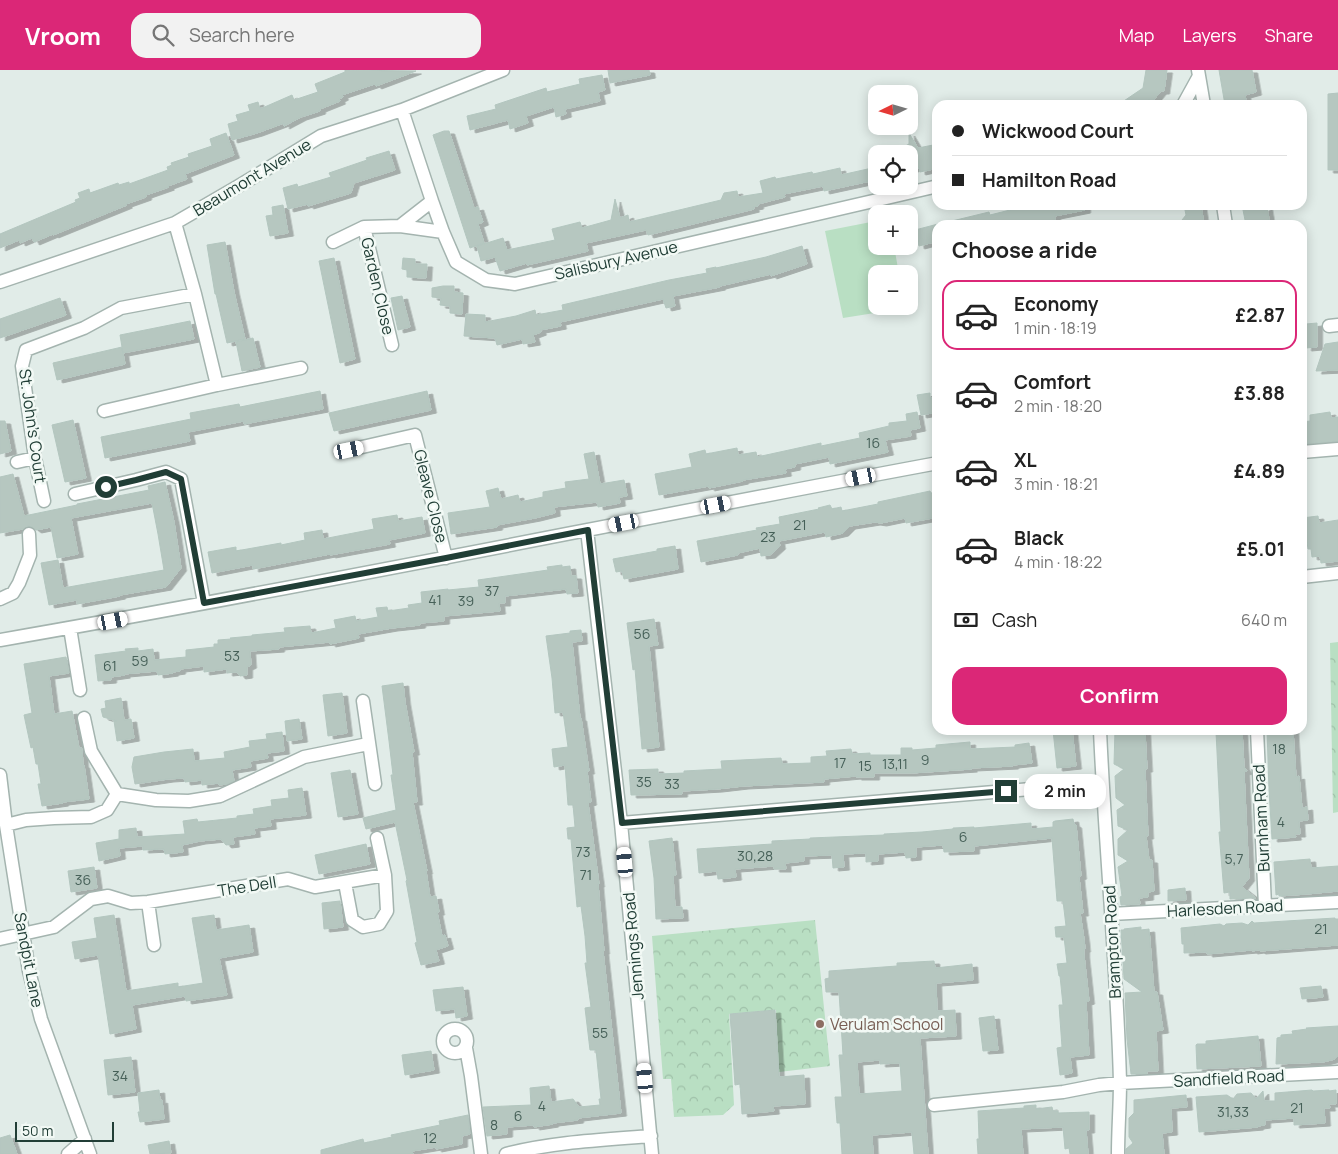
<!DOCTYPE html>
<html lang="en">
<head>
<meta charset="utf-8">
<style>
	:root { --surface:#fff; --page:#f2f2f2; --text:#222; --muted:#767676; --line:#e0e0e0; --accent:#db2777 }
	body { margin:0; font-family:Manrope,sans-serif; background:var(--page); color:var(--text); height:100vh; display:flex; flex-direction:column; font-size:19px; white-space:nowrap }
	* { box-sizing:border-box; margin:0 }
	p { font-size:16px; color:var(--muted) }
	.icon { flex:none; width:28px; height:28px; fill:none; stroke:currentColor; stroke-width:2; stroke-linecap:round; stroke-linejoin:round }
	.map { position:relative; flex:1; overflow:hidden }
	.sheet { position:absolute; left:932px; top:150px; width:375px; height:515px; display:flex; flex-direction:column; background:var(--surface); border-radius:15px; box-shadow:0 2px 12px #0003 }
	.sheet>* { flex:none }
	.top-card { position:absolute; left:932px; top:30px; width:375px; height:110px; border-radius:15px; box-shadow:0 2px 12px #0003; display:grid; align-content:center; height:110px; padding:0 20px; background:var(--surface) }
	.needle { width:32px; rotate:265deg }
	.buttons { position:absolute; left:868px; top:15px; display:grid; gap:10px }
	.buttons a { display:grid; place-items:center; width:50px; height:50px; border-radius:10px; background:var(--surface); box-shadow:0 2px 12px #0003; font-size:25px }
	.scale { position:absolute; left:15px; bottom:12px; width:99px; box-sizing:border-box; padding-left:5px; border:2px solid #213e36; border-top:0; font-size:14px; line-height:18px; white-space:nowrap; color:#213e36; -webkit-text-stroke:4px #f2f9f5; paint-order:stroke }
	.end { position:absolute; width:22px; height:22px; margin:-11px; border:6px solid #213e36; background:#fff; box-shadow:0 0 0 2px #fff }
	.from { border-radius:50% }
	.bubble { position:absolute; height:35px; border-radius:15px; background:var(--surface); box-shadow:0 2px 12px #0003; font-size:16px; font-weight:700; line-height:35px; text-align:center }
	.car { position:absolute; width:15px; height:30px; margin:-15px -8px; border-radius:6px; box-shadow:0 0 4px 1px #0007; background:linear-gradient(#fff 24%,#345 0 40%,#fff 0 76%,#345 0 86%,#fff 0) }
	.top-card b { display:flex; align-items:center; gap:18px; height:48px; font-size:19px }
	.top-card b+b { border-top:1px solid var(--line) }
	.top-card i { width:12px; height:12px; background:var(--text) }
	ul { padding:0; list-style:none }
	li { display:flex; align-items:center; gap:15px; height:70px; margin:0 10px 8px; padding:0 10px; border:2px solid transparent; border-radius:15px }
	li div { flex:1 }
	li b { display:block; font-size:19px }
	li em { font-style:normal; font-weight:700 }
	li.selected { border-color:var(--accent) }
	li>.icon { width:45px; height:45px; stroke-width:1.5 }
	h2 { padding:0 20px; font-size:22px; line-height:60px }
	.pay { display:flex; align-items:center; gap:12px; height:55px; padding:0 20px; font-size:19px }
	.pay p { margin-inline-start:auto }
	.primary-button { display:flex; gap:10px; margin-top:auto; padding:10px 20px }
	.primary-button a { flex:1; height:58px; border-radius:15px; background:var(--accent); color:#fff; font-size:20px; font-weight:700; line-height:58px; text-align:center }
	header { display:flex; align-items:center; gap:30px; box-sizing:border-box; height:70px; padding:0 25px; background:var(--accent); color:#fff }
	header strong { font-size:24px }
	nav { display:flex; gap:28px; margin-inline-start:auto; font-size:18px }
	.search { width:350px; height:45px; background:var(--page); display:flex; align-items:center; gap:12px; box-sizing:border-box; padding:0 18px; border-radius:15px; color:var(--muted); font-size:19px }
	.map>svg:first-child { display:block }
</style>
</head>
<body>
<header>
<strong>Vroom</strong>
<div class="search"><svg class="icon" aria-label="search" viewBox="0 0 24 24"><circle cx="10" cy="10" r="6"/><path d="M15 15l6 6"/></svg>Search here</div>
<nav><a>Map</a><a>Layers</a><a>Share</a></nav>
</header>
<div class="map">
<svg width="1338" height="1084" viewBox="0 0 1338 1084">
	<defs>
		<pattern id="park-crowns" width="20" height="18" patternUnits="userSpaceOnUse" patternTransform="scale(1.25)"><rect width="20" height="18" fill="#b9dfc3"/><path d="M2 6a3 3 0 1 1 6 0M12 15a3 3 0 1 1 6 0" fill="none" stroke="#9fc0a8"/></pattern>
		<filter id="shadow"><feDropShadow dx="5.5" dy="3" stdDeviation="0" flood-color="#0004"/></filter>
	</defs>
	<rect width="100%" height="100%" fill="#e1ece8"/>
	<!-- green -->
	<path fill="#b9dfc3" d="M876,151V176H894L899,204H876V236H906V238L843,248L825,161Z"/>
	<!-- park -->
	<path fill="url(#park-crowns)" d="M1338,572V742L1333,743L1330,573Z
		M815,850L830,996L779,1002L776,940L729,944L734,1035L723,1045L674,1047L671,1009H663L652,866Z"/>
	<!-- building -->
	<path fill="#b6c7c0" stroke="#b3c6bf" fill-rule="evenodd" filter="url(#shadow)" d="M345,0L416,1L376,16L375,14L342,25L343,27L339,29L340,31L320,39V41L301,47L284,56V53L257,63L232,70L228,54L238,51L236,45L250,41L248,35L258,32L260,39L292,25L294,30L318,22L315,14L345,2Z
		M608,0H649L650,5L610,13Z
		M1146,0H1167L1164,21H1161L1152,32L1149,30L1142,35H1118L1143,18Z
		M1219,0H1252L1256,22L1245,25L1247,35H1225Z
		M602,5L605,20L598,22L600,31L565,39L566,44L556,47L554,37L526,46L528,53L510,59L508,50L470,60L467,46L496,39L495,35L546,18L547,22L580,14L579,9Z
		M1338,23V100H1328V24Z
		M444,61H449L474,138L478,137L483,152L478,154L484,173L470,178L433,65Z
		M226,63L234,85L185,104L187,109L168,116L169,117L146,125V127L126,134L127,135L53,165V164L34,172L32,168L20,173L19,170L0,178V164L76,132L75,130L80,128L78,123L89,119L90,123L118,113L119,115L129,112V114L168,100L167,97L172,95L171,93L189,87L188,84L212,76L210,69Z
		M909,63L918,78L938,74V98L920,102L919,97L909,100V84H891L909,74Z
		M389,81L395,100L354,113L351,123L308,136V134L288,139L283,118L297,114L298,117L331,107L329,103L367,90L366,88Z
		M840,98L841,105L872,98L875,110L824,121L823,116L784,124L785,127L758,134V136L753,137L754,139L648,165L646,160L586,173L588,181L527,195V193L500,201L495,187L481,191L477,176L503,168L507,180L555,170L552,159L580,152L582,158L611,150L615,129L620,148L628,145L629,152L721,130L724,123L737,121L738,127L763,123L760,111L775,107L776,109L812,102L813,104Z
		M283,135L288,163L270,166L266,146L273,145L272,137Z
		M1030,135H1085V140L1055,146V151L1032,155H952V151L989,142L990,145Z
		M1184,135H1201L1204,155H1178L1186,145Z
		M1242,135H1260L1261,139L1267,137L1270,155H1246Z
		M938,154V171L919,176L915,160Z
		M225,172L234,222L245,269L227,273L216,224H215L207,175Z
		M802,176L807,194L771,206V204L720,216V217L673,226L675,236L666,238L663,229L560,252L561,256L540,260L541,262L533,265L535,272L523,274L522,269L497,275L495,268L464,266L466,244L485,245V252L516,246L535,240L536,245L563,240L562,235L669,210L707,203L706,199L716,197V198L766,187Z
		M334,188L355,289L340,293L319,191Z
		M403,188L415,189V194H427L426,208L407,207V200L402,199Z
		M443,216H454V222L463,223L462,244L450,243V236L440,235L441,228L432,227V218Z
		M402,226L410,257L398,260L391,228Z
		M60,228L66,245L0,268V249Z
		M190,251L194,269L123,283L122,278L125,294L57,310L53,293L122,277L120,265Z
		M1317,253V277L1306,278V254Z
		M253,268L260,297L242,301L236,272Z
		M1338,272V300L1316,301L1325,274Z
		M320,321L323,339L244,354V351L188,362L190,371L105,388L101,367L191,349L190,343L239,334L240,337Z
		M427,321L431,340L334,361L329,343Z
		M930,323V328L938,327V342L921,345L917,325Z
		M917,342L920,358L910,360L911,366L885,370L888,382L830,394L829,387L795,394V397L785,399L786,403L774,405L743,410V411L709,418V416L659,425L655,404L692,397L689,384L705,380L706,384L737,378L738,385L756,382L757,387L821,373V376L860,368L859,363L889,356V353L907,351L906,344Z
		M1330,342L1331,348L1338,347V371L1302,374V352L1310,351V345Z
		M73,350L86,408L65,412L52,355Z
		M0,351H5L11,381L0,384Z
		M594,382L600,414L624,410L627,426L619,427L620,433L598,437L597,432L554,437L555,443L535,448L497,455V457L451,464L448,443L490,437L486,421L498,418L501,429L518,425L520,432L543,427V422L566,418L565,412L589,409L584,384Z
		M13,404L24,446L77,435V434L149,420L148,416L165,412L174,452L181,498L166,517L120,525V526L77,534V530L49,535L41,493L58,490L63,518L164,500L158,464L152,433L71,448L78,484L57,488L51,457L36,460L32,457L28,456L23,459L0,463V407Z
		M930,421L931,423L938,422V447L906,453L905,448L881,453L875,452L850,456L843,463L826,467L825,462L779,471L780,476L770,485L761,486L760,478L738,483V485L701,492L697,471L757,460L756,458L780,454L779,447L819,439L818,438L830,435L832,439L841,437L842,441L878,434V432Z
		M397,445L398,451L422,447L425,463L389,470L390,474L330,485V484L253,499V495L212,503L208,482L236,477V481L281,473V475L305,470L304,463L322,460L323,469L374,459L372,449Z
		M1318,446L1319,453L1338,450V491L1321,493L1320,486L1312,487L1311,479H1308L1307,472L1302,473V448Z
		M675,476L678,499L624,509L622,501L616,502L613,489L657,481V479Z
		M562,495V497L570,496L571,506H576L578,523L567,524L566,519L505,526V533H499L500,541L444,546V551L420,553V555L392,558L358,564L359,568L330,574V572L279,577V579L250,581L251,595L247,597V605L240,606L237,602L227,603V599L204,602V596L180,599V601L173,602V603L158,605L157,601L124,604L125,605L111,607V610L98,611L95,585L126,581L125,579L138,578V581L153,579L154,590L186,587V580L214,577V574H218V570L231,569L230,568L252,566V565L285,562L284,558L310,556L311,563L336,558L334,550L355,546L356,551L378,547L376,538L387,537L388,541L409,538L408,535L422,533L421,522L448,519V520L479,517L478,510L548,500L547,497Z
		M654,549L658,575L649,576L659,677L642,679L635,599L633,600L627,553Z
		M581,560L582,571L572,572L580,648H581L589,701H587L591,732L588,733L599,814H598L604,881H603L621,1043L578,1048V1050L553,1053V1054L534,1057V1055L507,1057V1064L487,1066L483,1037L531,1035L530,1018L549,1016L551,1032L573,1029L579,1037L600,1035L599,1029H601L596,980H590L585,938L591,937L585,893H587L585,866L581,836L577,837L571,769H568L567,758L575,757L573,735H568L565,695L554,697L552,679L568,677L563,642L555,643L552,608L546,566L570,563V561Z
		M66,587L69,603L49,606L54,644L72,641L79,678H82L83,695H84L89,729L63,732V733L42,736L38,714H41L38,694H36L33,677L31,678L24,645L32,643L24,594Z
		M403,613L405,632L414,682H412L417,732H413L427,801H426L430,827L436,826L439,842H437L442,866L445,865L448,876L436,880L439,891L421,895L415,873L417,872L406,811L407,810L395,752L366,759L363,748L396,740L391,705H393L389,671L382,616Z
		M342,623L347,663L328,666L323,625Z
		M121,628L124,650L131,649L134,668L117,671L114,651H117L103,647L101,639L106,638L105,631Z
		M299,649L302,669L287,671L285,651Z
		M1053,660H1072L1076,696L1057,698Z
		M1115,660H1136V663L1145,662L1147,699H1145L1148,766H1146L1149,790H1152L1154,821L1148,822V827L1139,828L1140,834L1121,835L1120,827L1122,826L1118,797L1128,791L1118,785V769L1128,760L1118,756L1117,740L1125,735L1116,728L1115,706L1124,699L1114,694Z
		M1224,660H1242L1244,697L1247,701L1244,702L1249,808L1242,817L1256,828L1230,829V822L1224,823L1219,762H1221L1216,662L1224,661Z
		M1267,660H1293L1296,707L1299,706L1302,738L1307,737L1308,750L1299,751L1300,764H1295L1296,767L1272,769L1269,719Z
		M282,662L284,681L267,683L268,688L250,691L251,697L232,700L234,711L227,714L219,715V713L202,715V710L185,712L184,708L168,709L135,714L132,697L134,687L164,682L193,679L194,691L225,688L224,682L250,677L249,671L267,669L266,664Z
		M970,672V679L1015,677V675L1029,673L1032,693L1013,695V696L971,698L972,699L911,703H874V707H856V706L824,709V712L743,716L717,719L682,721V724L631,725L629,700L658,699V704L684,703V701L722,699L721,691L781,688L782,694L811,693V687L827,686L826,681L851,679L852,684L870,683V685H901V678H912V680L936,678V675Z
		M350,700L358,744L338,747L331,703Z
		M302,718L306,745L270,749L271,756L254,758L255,764L233,767L234,774L226,775L221,769L200,771L182,775L183,782L165,784L164,779L143,780V776L119,778L120,786L99,791L96,773L119,769V760L136,758L137,767L185,764L183,751L197,749L198,752L237,748V746L254,744L253,739L272,736L271,730L289,728L288,720Z
		M1073,749L1074,754L1076,755L1081,806L1079,807L1083,843H1080L1084,869L1085,879H1084V885L1089,931L1086,932L1089,985L1070,987L1072,1003L1060,1005L1057,978L1062,977L1059,935H1063L1060,906H1059L1057,894L1067,893L1064,867H1056L1055,857L1066,856L1063,831H1057L1052,768L974,776V781L944,782L943,775L916,777V787L906,788L905,782L878,784V791L866,792V783L843,784L844,797L833,798L832,785L804,786V791L785,793L786,799H774V796L735,799L736,807L718,809L717,801L699,803L697,779L772,774V771L810,769V768L884,765V764L922,762L953,759V758L974,757V758L1031,753V759L1053,757V752L1055,751Z
		M672,768L676,805L673,806L675,837H682L683,848L656,849L654,808L649,771Z
		M366,774L370,794L319,804L315,785Z
		M1310,789L1311,798L1338,796V821L1307,824L1279,826V824L1276,825L1274,792Z
		M94,797L97,818L71,822L68,801Z
		M1185,818L1186,830L1168,831V820Z
		M340,831L343,857L324,859L322,833Z
		M114,845L126,921L178,913V917L203,913L192,848L214,845L216,860L249,855L253,882L219,888L227,925L186,931L185,926L132,935L136,959L110,964L98,885L75,889L72,872L97,868L94,848Z
		M1335,848V849H1338V875L1260,881L1259,880L1252,881V880L1207,884V882L1184,883V874H1182L1181,858L1220,854L1224,856L1226,854L1242,853L1248,855L1252,851L1254,853Z
		M1141,857V860L1149,859L1154,922H1157L1163,960L1156,961L1158,1001H1147V1004H1131L1127,969L1125,923L1142,922L1124,909L1121,860H1124V859Z
		M934,891L935,898L972,894L973,910L936,913L937,941L955,940L956,966L920,968L928,1084H914L912,1062L872,1065L873,1084H842L840,1053H837L835,1027H842L839,985H843L839,922H826L825,909L829,908V901L897,896V893ZM880,990V994L900,993L902,1021L859,1024L857,992Z
		M1321,916L1323,927L1302,929L1300,918Z
		M463,917L467,946L456,948L455,939L436,941L433,920Z
		M775,940L779,1007L804,1005L805,1034L773,1036L774,1041L742,1044L740,1014L735,1015L730,944Z
		M994,946L998,980L983,981L979,948Z
		M1338,956V986L1335,989L1323,992L1276,994L1277,968L1281,967V965L1293,964L1292,961L1307,959L1306,958Z
		M1258,966L1261,996L1197,999L1196,975L1197,974H1206V971Z
		M431,981L434,1000L405,1005L402,985Z
		M131,987L135,1022L108,1025L104,990Z
		M159,1020L160,1031L162,1030L164,1049L140,1052L138,1042H140L138,1023Z
		M1312,1020L1313,1021L1329,1020V1021L1336,1020V1034H1329L1330,1038H1324L1325,1053L1294,1055V1048L1265,1050V1055L1258,1056V1057L1199,1062L1196,1027L1227,1025L1233,1029L1237,1024L1251,1023L1256,1029L1263,1021L1264,1031H1275V1023Z
		M1186,1025L1187,1037L1171,1038L1172,1062L1162,1063L1164,1084H1126V1079L1133,1073L1129,1067V1048L1134,1043V1030Z
		M1036,1035V1039L1052,1037L1053,1041H1058V1043L1089,1042V1060H1086L1088,1084H1070L1069,1078L1065,1079L1063,1057L1021,1059L1023,1084H978L977,1069H979L978,1041L1024,1038V1036Z
		M468,1045L470,1064L462,1066V1074L436,1079V1077L412,1081L413,1084H321V1080L344,1074L363,1069L364,1073L392,1067L391,1065L440,1055L439,1051Z
		M10,1065L17,1084H0V1068Z
		M169,1071L171,1083L150,1084L148,1075Z"/>
	<g fill="none" stroke-linecap="round" stroke-linejoin="round">
		<!-- minor casing -->
		<g stroke="#a4b4af" stroke-width="15">
			<path id="minor" d="M1198,0L1204,35
				M1183,35L1199,6
				M402,40L432,131L443,162L456,192L486,210L515,214L938,116
				M1223,135L1226,155
				M175,153L195,224L217,315
				M400,156L443,162
				M364,157L392,275
				M333,172L364,157L400,156L432,131
				M0,212L175,153L237,117L321,66L402,40L503,0
				M1329,256L1338,255
				M104,341L217,315L301,298
				M349,380L415,365L446,488
				M1302,382L1338,379
				M17,392L35,388
				M75,424L136,410L166,402L181,409L204,533
				M44,431L35,388L22,296L26,280L84,258L121,238L195,224
				M587,460L621,753L652,1084
				M1302,507L1338,503
				M0,529L13,523L19,513L30,485L29,464
				M70,558L80,620
				M0,570C313,516 625,451 938,393
				M363,631L375,714
				M84,648L91,681L117,724L156,730L189,731L220,726L304,687L368,674
				M1100,660C1105,777 1117,895 1120,1012C1120,1036 1118,1060 1118,1084
				M1257,660L1265,836
				M0,705L6,755L29,901L41,949L90,1084
				M621,753L1102,713
				M6,755L26,750L54,748L91,747L107,740L117,724
				M345,813L352,850L363,857L379,854L387,841L385,805L377,768
				M148,832L154,875
				M1111,844L1338,832
				M0,869L54,857L91,829L108,826L131,833L148,832L288,809L315,817L385,805
				M443 971a12 12 0 1 1 24 0a12 12 0 1 1-24 0Z
				M466,978L471,1006L481,1084
				M934,1035L1063,1022L1099,1015L1120,1013L1338,1002
				M68,1084L85,1069
				M506,1084C554,1072 602,1070 651,1066"/>
		</g>
		<!-- minor -->
		<use href="#minor" stroke="#fff" stroke-width="12"/>
	</g>
	<g fill="none" stroke-linecap="round" stroke-linejoin="round">
		<!-- route -->
		<path stroke="#213e36" stroke-width="6" d="M106,417L136,410L166,402L181,409L204,533L446,488L588,460L622,753L1006,721"/>
	</g>
	<!-- markers -->
	<circle fill="#8d6e63" stroke="#f2f9f5" stroke-width="2" cx="820" cy="954" r="5"/>
	<g text-anchor="middle" stroke-width="5" stroke-linejoin="round" paint-order="stroke">
		<!-- number labels -->
		<g font-size="14" fill="#466058">
			<text x="873" y="378">16</text>
			<text x="800" y="460">21</text>
			<text x="768" y="472">23</text>
			<text x="492" y="526">37</text>
			<text x="435" y="535">41</text>
			<text x="466" y="536">39</text>
			<text x="642" y="569">56</text>
			<text x="232" y="591">53</text>
			<text x="140" y="596">59</text>
			<text x="110" y="601">61</text>
			<text x="1279" y="684">18</text>
			<text x="925" y="695">9</text>
			<text x="840" y="698">17</text>
			<text x="895" y="699">13,11</text>
			<text x="865" y="701">15</text>
			<text x="644" y="717">35</text>
			<text x="672" y="719">33</text>
			<text x="1281" y="757">4</text>
			<text x="963" y="772">6</text>
			<text x="583" y="787">73</text>
			<text x="755" y="791">30,28</text>
			<text x="1234" y="794">5,7</text>
			<text x="586" y="810">71</text>
			<text x="83" y="815">36</text>
			<text x="1321" y="864">21</text>
			<text x="600" y="968">55</text>
			<text x="120" y="1011">34</text>
			<text x="542" y="1041">4</text>
			<text x="1297" y="1043">21</text>
			<text x="1233" y="1047">31,33</text>
			<text x="518" y="1051">6</text>
			<text x="494" y="1060">8</text>
			<text x="430" y="1073">12</text>
		</g>
		<!-- street labels -->
		<g font-size="16" fill="#213e36" stroke="#f2f9f5">
			<text transform="translate(252 107) rotate(-31)" y="6">Beaumont Avenue</text>
			<text transform="translate(616 190) rotate(-13)" y="6">Salisbury Avenue</text>
			<text transform="translate(378 216) rotate(77)" y="6">Garden Close</text>
			<text transform="translate(33 356) rotate(82)" y="6">St. John's Court</text>
			<text transform="translate(431 426) rotate(76)" y="6">Gleave Close</text>
			<text transform="translate(1261 748) rotate(-93)" y="6">Burnham Road</text>
			<text transform="translate(247 816) rotate(-9)" y="6">The Dell</text>
			<text transform="translate(1225 838) rotate(-3)" y="6">Harlesden Road</text>
			<text transform="translate(1112 872) rotate(-93)" y="6">Brampton Road</text>
			<text transform="translate(633 876) rotate(-95)" y="6">Jennings Road</text>
			<text transform="translate(29 890) rotate(79)" y="6">Sandpit Lane</text>
			<text transform="translate(1229 1008) rotate(-3)" y="6">Sandfield Road</text>
		</g>
		<!-- education labels -->
		<g font-size="16" fill="#785e54" stroke="#f2f9f5" text-anchor="start">
			<text x="830" y="960">Verulam School</text>
		</g>
	</g>
</svg>
<div class="buttons">
<a><svg class="needle" viewBox="-14 -14 28 28"><path d="M0-13l5 13h-10z" fill="#e53935"/><path d="M0 13l5-13h-10z" fill="#767676"/></svg></a>
<a><svg class="icon" aria-label="locate" viewBox="0 0 24 24"><circle cx="12" cy="12" r="6"/><path d="M12 2v4M12 18v4M2 12h4M18 12h4"/></svg></a>
<a>+</a>
<a>−</a>
</div>
<div class="scale">50 m</div>
<i class="end from" style="left:106px;top:417px"></i>
<i class="end" style="left:1006px;top:721px"></i>
<div class="bubble" style="left:1024px;top:704px;width:82px">2 min</div>
<i class="car" style="left:349px;top:380px;rotate:78deg"></i>
<i class="car" style="left:861px;top:407px;rotate:259deg"></i>
<i class="car" style="left:716px;top:435px;rotate:79deg"></i>
<i class="car" style="left:624px;top:453px;rotate:259deg"></i>
<i class="car" style="left:113px;top:551px;rotate:79deg"></i>
<i class="car" style="left:625px;top:792px;rotate:355deg"></i>
<i class="car" style="left:645px;top:1008px;rotate:355deg"></i>
<div class="top-card">
<b><i class="from"></i>Wickwood Court</b>
<b><i></i>Hamilton Road</b>
</div>
<section class="sheet">
<h2>Choose a ride</h2>
<ul>
<li class="selected"><svg class="icon" aria-label="car" viewBox="0 0 24 24"><path d="M5 17H2v-5l4-1 3-4h7l3 4 3 1v5h-3M9 17h6M6 11h13"/><circle cx="7" cy="17" r="2"/><circle cx="17" cy="17" r="2"/></svg><div><b>Economy</b><p>1 min · 18:19</p></div><em>£2.87</em></li>
<li><svg class="icon" aria-label="car" viewBox="0 0 24 24"><path d="M5 17H2v-5l4-1 3-4h7l3 4 3 1v5h-3M9 17h6M6 11h13"/><circle cx="7" cy="17" r="2"/><circle cx="17" cy="17" r="2"/></svg><div><b>Comfort</b><p>2 min · 18:20</p></div><em>£3.88</em></li>
<li><svg class="icon" aria-label="car" viewBox="0 0 24 24"><path d="M5 17H2v-5l4-1 3-4h7l3 4 3 1v5h-3M9 17h6M6 11h13"/><circle cx="7" cy="17" r="2"/><circle cx="17" cy="17" r="2"/></svg><div><b>XL</b><p>3 min · 18:21</p></div><em>£4.89</em></li>
<li><svg class="icon" aria-label="car" viewBox="0 0 24 24"><path d="M5 17H2v-5l4-1 3-4h7l3 4 3 1v5h-3M9 17h6M6 11h13"/><circle cx="7" cy="17" r="2"/><circle cx="17" cy="17" r="2"/></svg><div><b>Black</b><p>4 min · 18:22</p></div><em>£5.01</em></li>
</ul>
<div class="pay"><svg class="icon" aria-label="cash" viewBox="0 0 24 24"><path d="M3 7h18v10H3z"/><circle cx="12" cy="12" r="2"/></svg>Cash<p>640 m</p></div>
<div class="primary-button"><a>Confirm</a></div>
</section>
</div>
</body>
</html>
